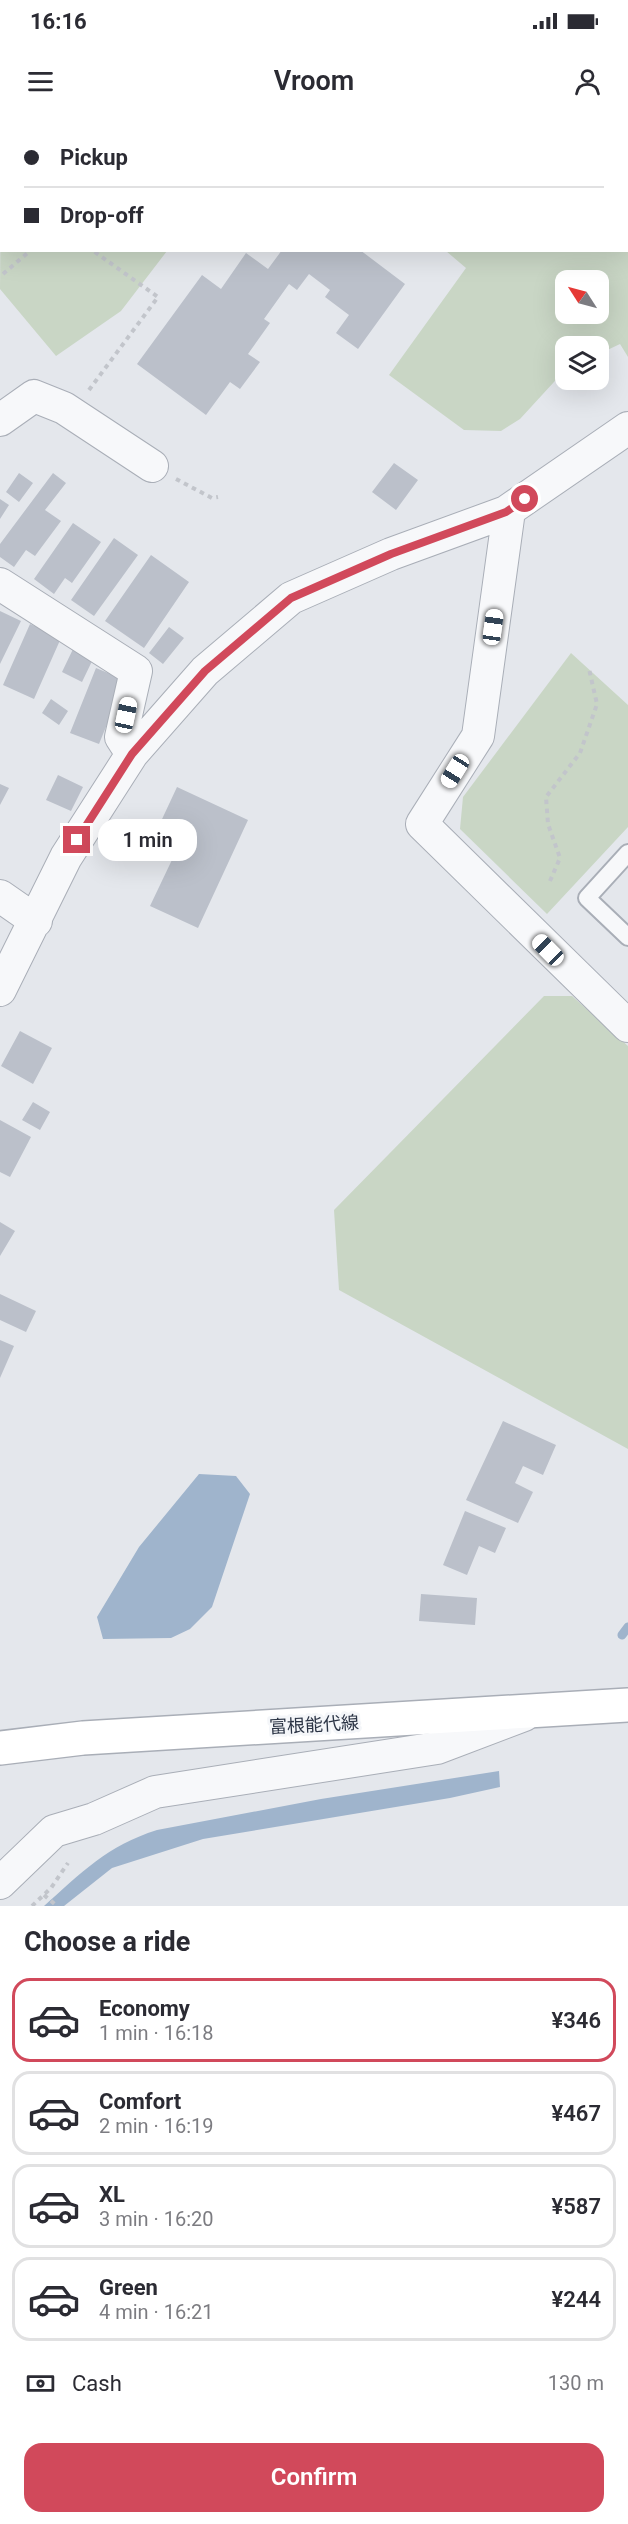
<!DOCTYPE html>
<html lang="en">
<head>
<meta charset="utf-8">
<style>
	:root { --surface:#fff; --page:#f7f7f7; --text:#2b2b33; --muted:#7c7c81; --line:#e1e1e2; --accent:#d1495b }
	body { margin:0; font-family:Roboto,"Noto Sans JP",sans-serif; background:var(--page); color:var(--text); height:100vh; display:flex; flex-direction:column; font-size:22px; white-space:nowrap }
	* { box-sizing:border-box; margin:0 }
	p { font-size:20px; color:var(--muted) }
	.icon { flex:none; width:33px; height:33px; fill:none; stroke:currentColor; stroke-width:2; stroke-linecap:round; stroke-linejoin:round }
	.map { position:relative; height:1786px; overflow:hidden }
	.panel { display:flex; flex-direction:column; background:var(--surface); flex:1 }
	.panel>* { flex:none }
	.banner { position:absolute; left:0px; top:0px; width:628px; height:132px; box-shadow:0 6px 24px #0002; display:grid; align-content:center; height:132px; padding:0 24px; background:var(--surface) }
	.needle { width:39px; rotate:306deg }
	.controls { position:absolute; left:555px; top:150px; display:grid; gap:12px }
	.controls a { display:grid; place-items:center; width:54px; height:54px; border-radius:12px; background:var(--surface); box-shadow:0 6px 24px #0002; font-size:30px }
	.end { position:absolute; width:27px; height:27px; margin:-14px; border:8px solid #d1495b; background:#fff; box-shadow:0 0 0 3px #fff }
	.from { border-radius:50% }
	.bubble { position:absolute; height:42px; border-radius:18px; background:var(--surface); box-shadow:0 6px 24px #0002; font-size:20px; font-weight:600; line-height:42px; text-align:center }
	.car { position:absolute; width:18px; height:36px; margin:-18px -9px; border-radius:8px; box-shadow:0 0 4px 2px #0007; background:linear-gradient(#fff 24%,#345 0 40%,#fff 0 76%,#345 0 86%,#fff 0) }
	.banner b { display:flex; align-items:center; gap:21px; height:57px; font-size:22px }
	.banner b+b { border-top:2px solid var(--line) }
	.banner i { width:15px; height:15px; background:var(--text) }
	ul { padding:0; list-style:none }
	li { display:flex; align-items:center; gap:18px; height:84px; margin:0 12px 9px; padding:0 12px; border:3px solid var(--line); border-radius:18px }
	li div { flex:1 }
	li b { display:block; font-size:22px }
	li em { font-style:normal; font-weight:600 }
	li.on { border-color:var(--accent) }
	li>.icon { width:54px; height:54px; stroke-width:1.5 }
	h2 { padding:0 24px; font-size:27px; line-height:72px }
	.pay { display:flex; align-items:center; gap:15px; height:66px; padding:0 24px; font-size:22px }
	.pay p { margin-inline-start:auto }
	.primary-button { display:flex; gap:12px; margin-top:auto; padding:12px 24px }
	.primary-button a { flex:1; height:69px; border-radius:18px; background:var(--accent); color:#fff; font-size:24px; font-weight:600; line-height:69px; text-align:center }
	.status { display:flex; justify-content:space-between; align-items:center; height:42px; padding:0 30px; background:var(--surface); direction:ltr }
	.status svg { height:16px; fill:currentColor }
	header { display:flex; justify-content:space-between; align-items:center; height:78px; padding:0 24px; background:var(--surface); font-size:27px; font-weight:600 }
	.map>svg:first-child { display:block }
</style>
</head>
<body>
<div class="status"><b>16:16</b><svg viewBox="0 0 49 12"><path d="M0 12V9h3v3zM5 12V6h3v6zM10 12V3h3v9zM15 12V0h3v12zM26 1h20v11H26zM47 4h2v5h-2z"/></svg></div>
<header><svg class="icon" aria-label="menu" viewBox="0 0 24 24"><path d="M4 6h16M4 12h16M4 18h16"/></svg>Vroom<svg class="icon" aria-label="person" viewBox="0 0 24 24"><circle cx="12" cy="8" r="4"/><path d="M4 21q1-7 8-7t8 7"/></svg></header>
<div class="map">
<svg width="628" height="1786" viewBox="0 0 628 1786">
	<rect width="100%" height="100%" fill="#e4e7ec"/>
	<!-- green -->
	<path fill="#c9d6c5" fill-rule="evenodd" d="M314,0H628V237L620,224L599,234L598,226H566L565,250L520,299L501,311L464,310L389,255L466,148L446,131L627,130V2ZM566,160H598V194H566Z
		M1,50L2,130L167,131L121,191L56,236L0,169Z
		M571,533L628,585V707L547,794L460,709L463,677Z
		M544,876H572L628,926V1329L339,1170L334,1090Z"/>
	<!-- water -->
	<path fill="#9fb4cc" d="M199,1354L236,1356L250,1374L212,1487L190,1509L171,1518L103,1519L97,1497L139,1427Z
		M499,1651L500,1667L450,1678L203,1719L112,1748L64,1786H44C82,1752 107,1726 157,1710L321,1679Z"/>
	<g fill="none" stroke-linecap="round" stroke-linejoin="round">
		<!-- stream -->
		<path stroke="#9fb4cc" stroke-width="9" d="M622,1515L628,1507"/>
	</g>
	<!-- building -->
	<path fill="#bbc0ca" d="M282,130H360L405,164L358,229L336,213L349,195L325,177L330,170L309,154L297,170L289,164L264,199L270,203L248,234L260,242L240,269L230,262L206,295L137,244L202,155L221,169L246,133L268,149Z
		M394,343L418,360L396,390L372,372Z
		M19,353L33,363L19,382L6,372Z
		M53,353L66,363L45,390L61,401L35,436L26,430L14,447L0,437V424Z
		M0,379L9,385L0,399Z
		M73,403L101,422L72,463L65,458L54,474L34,459Z
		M114,418L138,435L94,496L71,480Z
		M151,435L189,462L144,528L105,501Z
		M0,491L21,501L0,544Z
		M30,504L61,518L34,579L3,565Z
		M169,507L184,518L163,544L149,533Z
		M74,527L94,537L82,562L62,552Z
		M96,548L125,560L99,624L70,613Z
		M51,579L68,591L59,605L42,593Z
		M58,655L83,667L71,691L46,680Z
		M0,664L9,668L0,685Z
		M177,667L248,700L198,808L150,786L180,723L156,712Z
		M20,911L52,928L33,964L1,946Z
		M33,982L50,992L40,1010L22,1000Z
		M0,1000L31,1017L10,1057L0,1052Z
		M0,1102L15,1111L0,1136Z
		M0,1174L36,1191L26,1212L0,1200Z
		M0,1220L14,1226L0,1258Z
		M503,1301L556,1325L543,1355L523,1346L515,1363L533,1372L518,1403L466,1380Z
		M465,1391L506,1408L495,1433L479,1426L467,1455L443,1445Z
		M421,1474L477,1478L475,1505L419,1501Z"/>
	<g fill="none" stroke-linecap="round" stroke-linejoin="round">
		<!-- service casing -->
		<g stroke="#a9aeb7" stroke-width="20">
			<path id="service" d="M628,733L587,778L628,817"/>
		</g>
		<!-- minor casing -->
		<g stroke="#a9aeb7" stroke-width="34">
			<path id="minor" d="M0,300L34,276L64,288L152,346
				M506,392L508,398L478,616L422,704L628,906
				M0,464L136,551L121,617L132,634
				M0,776L36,801
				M0,870L66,737L132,634L205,551L291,478L391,434L506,392L628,308
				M0,1763L54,1711L94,1699L155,1672L437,1628L524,1595"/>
		</g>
		<!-- secondary casing -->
		<g stroke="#a9aeb7" stroke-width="36">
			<path id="secondary" d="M0,1628L83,1618L628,1585"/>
		</g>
		<!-- path -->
		<path stroke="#c2c5cb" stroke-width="4" stroke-dasharray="4.5 4.5" stroke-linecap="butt" d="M57,130H67
			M3,154L31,130
			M89,270L158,177L92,130
			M176,359L212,378L218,377
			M550,761L560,738L548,704L546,677L580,633L597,584L589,549
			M44,1775L57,1786
			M32,1786L51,1768L68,1743"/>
		<!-- service -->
		<use href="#service" stroke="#f7f8fa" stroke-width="16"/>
		<!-- minor -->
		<use href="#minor" stroke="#f7f8fa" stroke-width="32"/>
		<!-- secondary -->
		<use href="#secondary" stroke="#fff" stroke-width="33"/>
	</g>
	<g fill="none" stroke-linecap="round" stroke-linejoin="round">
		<!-- route -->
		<path stroke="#d1495b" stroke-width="8" d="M77,720L132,634L205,551L291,478L391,434L506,392L525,379"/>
	</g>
	<g text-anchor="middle" stroke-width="6" stroke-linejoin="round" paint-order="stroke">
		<!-- street labels -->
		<g font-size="18" fill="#2b3445" stroke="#f4f6f9">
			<text transform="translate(314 1605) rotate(-3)" y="6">富根能代線</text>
		</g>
	</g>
</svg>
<div class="controls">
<a><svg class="needle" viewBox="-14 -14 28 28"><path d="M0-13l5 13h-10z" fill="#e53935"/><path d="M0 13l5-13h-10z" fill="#7c7c81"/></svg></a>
<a><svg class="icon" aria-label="layers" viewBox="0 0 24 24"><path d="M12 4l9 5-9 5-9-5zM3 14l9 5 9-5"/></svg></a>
</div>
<i class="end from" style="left:525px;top:379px"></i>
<i class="end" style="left:77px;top:720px"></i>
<div class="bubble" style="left:98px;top:699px;width:99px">1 min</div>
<i class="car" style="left:493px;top:507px;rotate:8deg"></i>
<i class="car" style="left:126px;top:595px;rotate:12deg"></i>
<i class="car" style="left:455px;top:651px;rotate:212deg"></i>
<i class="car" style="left:548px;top:830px;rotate:315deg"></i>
<div class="banner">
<b><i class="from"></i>Pickup</b>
<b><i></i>Drop-off</b>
</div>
</div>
<section class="panel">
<h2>Choose a ride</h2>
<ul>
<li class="on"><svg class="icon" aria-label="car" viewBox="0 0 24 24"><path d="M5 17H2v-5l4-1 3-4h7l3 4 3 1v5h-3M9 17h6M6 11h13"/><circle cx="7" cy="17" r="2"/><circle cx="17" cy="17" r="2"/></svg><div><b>Economy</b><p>1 min · 16:18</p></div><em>¥346</em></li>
<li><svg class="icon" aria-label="car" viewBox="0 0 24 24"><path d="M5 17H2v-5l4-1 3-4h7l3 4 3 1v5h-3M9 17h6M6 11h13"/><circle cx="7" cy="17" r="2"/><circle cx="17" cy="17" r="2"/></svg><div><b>Comfort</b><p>2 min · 16:19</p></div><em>¥467</em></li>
<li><svg class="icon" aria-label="car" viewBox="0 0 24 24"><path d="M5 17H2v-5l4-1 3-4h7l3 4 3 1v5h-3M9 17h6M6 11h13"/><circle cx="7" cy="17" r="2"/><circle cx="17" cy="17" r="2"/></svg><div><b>XL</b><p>3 min · 16:20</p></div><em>¥587</em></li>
<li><svg class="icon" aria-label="car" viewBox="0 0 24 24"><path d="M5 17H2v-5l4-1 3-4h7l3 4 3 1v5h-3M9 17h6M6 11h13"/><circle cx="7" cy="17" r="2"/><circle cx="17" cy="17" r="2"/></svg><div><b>Green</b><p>4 min · 16:21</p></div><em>¥244</em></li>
</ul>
<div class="pay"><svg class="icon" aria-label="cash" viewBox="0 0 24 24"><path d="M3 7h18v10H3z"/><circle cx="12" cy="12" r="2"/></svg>Cash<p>130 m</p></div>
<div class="primary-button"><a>Confirm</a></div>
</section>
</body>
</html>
